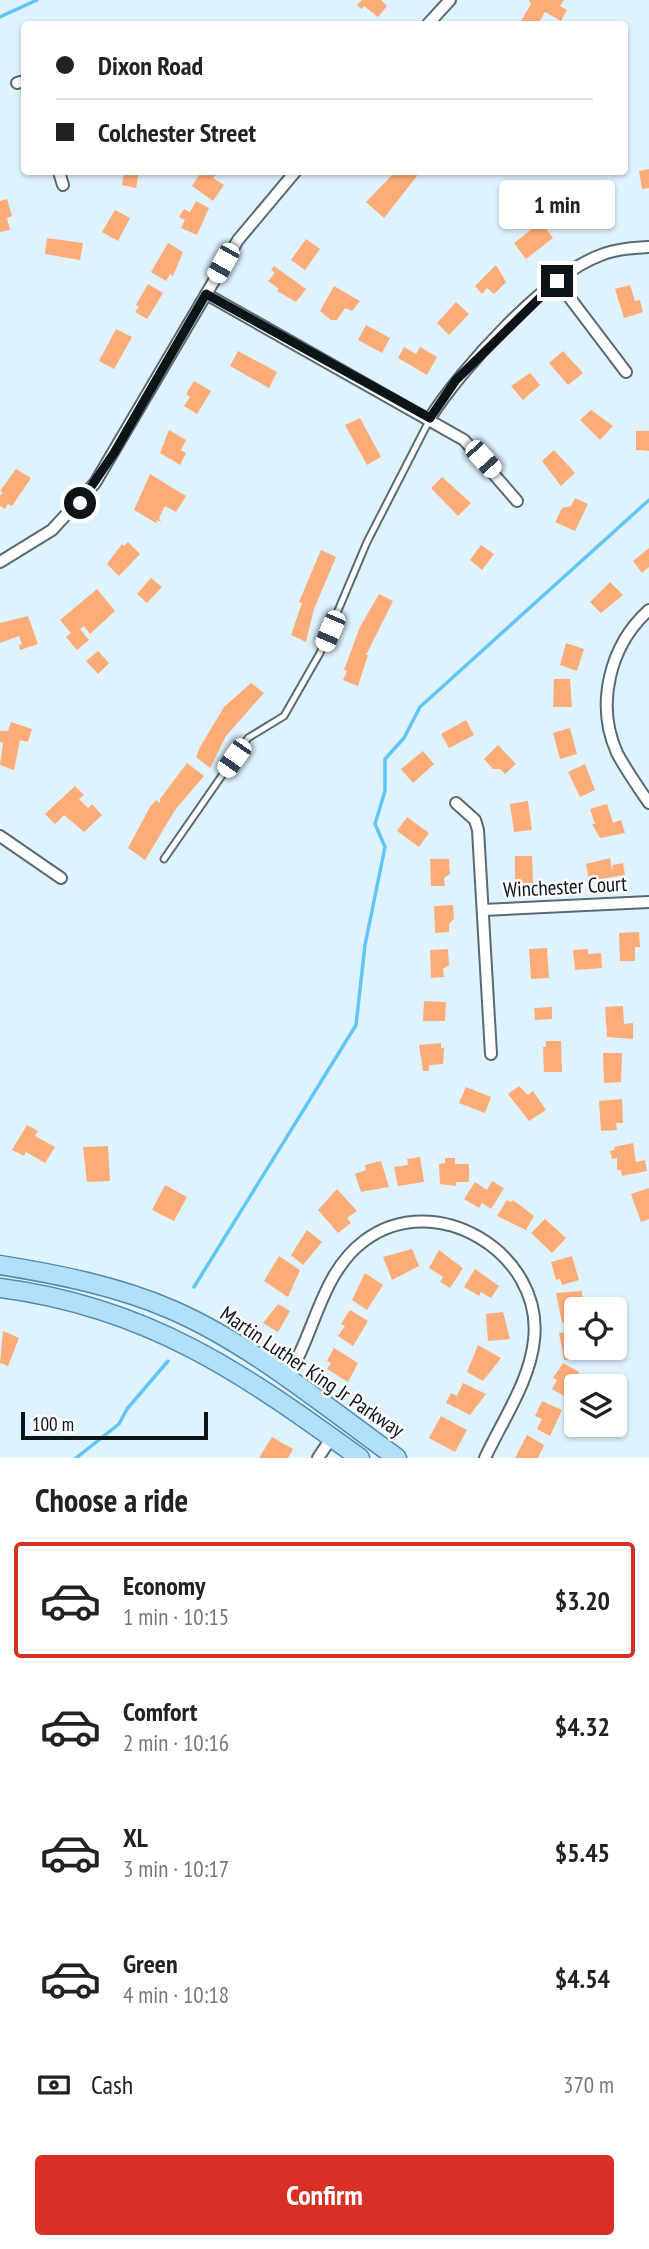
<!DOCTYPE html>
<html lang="en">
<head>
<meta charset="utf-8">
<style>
	:root { --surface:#fff; --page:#f6f6f6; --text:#222; --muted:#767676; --line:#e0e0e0; --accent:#d93025 }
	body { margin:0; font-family:"PT Sans Narrow",sans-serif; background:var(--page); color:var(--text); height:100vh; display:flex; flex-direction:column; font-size:26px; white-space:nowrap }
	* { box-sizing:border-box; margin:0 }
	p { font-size:23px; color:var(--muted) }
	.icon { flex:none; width:38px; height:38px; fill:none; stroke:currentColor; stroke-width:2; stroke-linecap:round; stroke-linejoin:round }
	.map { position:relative; height:1458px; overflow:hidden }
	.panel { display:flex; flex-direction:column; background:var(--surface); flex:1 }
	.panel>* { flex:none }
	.top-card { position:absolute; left:21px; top:21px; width:607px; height:154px; border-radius:7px; box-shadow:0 2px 5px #0004; display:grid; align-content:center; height:154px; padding:0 35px; background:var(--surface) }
	.buttons { position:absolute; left:564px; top:1297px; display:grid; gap:14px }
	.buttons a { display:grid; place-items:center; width:63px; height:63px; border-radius:7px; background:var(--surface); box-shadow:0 2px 5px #0004; font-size:35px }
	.scale { position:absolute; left:21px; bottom:18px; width:187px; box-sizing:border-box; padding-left:7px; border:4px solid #0d1418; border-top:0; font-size:19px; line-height:24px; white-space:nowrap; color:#0d1418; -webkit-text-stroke:5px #fcfcfc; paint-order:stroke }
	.end { position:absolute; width:32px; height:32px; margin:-16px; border:9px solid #0d1418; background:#fff; box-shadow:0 0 0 4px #fff }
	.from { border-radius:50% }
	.bubble { position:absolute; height:49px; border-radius:7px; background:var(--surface); box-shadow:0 2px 5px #0004; font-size:23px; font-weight:800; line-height:49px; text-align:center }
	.car { position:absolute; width:21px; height:42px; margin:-21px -10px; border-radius:9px; box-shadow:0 0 5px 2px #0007; background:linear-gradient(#fff 24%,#345 0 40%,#fff 0 76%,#345 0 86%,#fff 0) }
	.top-card b { display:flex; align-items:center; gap:24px; height:66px; font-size:26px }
	.top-card b+b { border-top:2px solid var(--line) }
	.top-card i { width:18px; height:18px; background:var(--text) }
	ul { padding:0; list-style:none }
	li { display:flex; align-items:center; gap:21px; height:116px; margin:0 14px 10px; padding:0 21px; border:4px solid transparent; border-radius:7px }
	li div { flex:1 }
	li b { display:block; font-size:26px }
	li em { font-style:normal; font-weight:800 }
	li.active { border-color:var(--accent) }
	li>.icon { width:63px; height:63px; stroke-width:1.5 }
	h2 { padding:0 35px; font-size:32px; line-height:84px }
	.pay { display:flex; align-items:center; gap:18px; height:77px; padding:0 35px; font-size:26px }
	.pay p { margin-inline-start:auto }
	.action { display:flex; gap:14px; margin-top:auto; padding:14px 35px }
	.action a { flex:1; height:80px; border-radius:7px; background:var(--accent); color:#fff; font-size:28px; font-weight:800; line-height:80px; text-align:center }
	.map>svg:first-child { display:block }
</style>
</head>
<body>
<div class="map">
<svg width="649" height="1458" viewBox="0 0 649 1458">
	<rect width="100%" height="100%" fill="#def3ff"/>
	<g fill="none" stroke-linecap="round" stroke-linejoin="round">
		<!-- stream -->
		<path stroke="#62c5f7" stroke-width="3.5" d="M0,17L37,0
			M194,1287L356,1025L365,945L385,847L375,824L385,791V759L404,738L420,707L649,500
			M76,1458L119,1424L127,1409L168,1361"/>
	</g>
	<!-- building -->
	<path fill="#fdac77" d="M362,0H381L387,6L378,17L364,6L362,9L357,5Z
		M529,0H564L560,6L567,10L561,21L545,12L538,24H528L521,21L531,4Z
		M649,169V188L642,189L639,171Z
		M124,172H139L136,188L122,185Z
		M201,172H218L213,178L224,185L213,201L192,186Z
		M395,172H420L384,218L366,202Z
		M570,186L581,202L567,209L568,212L549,218L544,202L567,192L566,188Z
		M7,199L12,216L7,218L10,230L0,232V201Z
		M196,201L209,208L197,235L181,228L185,220L179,217L184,209L190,212Z
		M115,210L130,218L118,241L102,232Z
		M541,222L553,238L526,259L514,243Z
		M47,238L83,243L80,260L45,254Z
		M306,239L320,249L305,270L291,260Z
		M168,243L183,252L173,276L170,274L166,281L151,272Z
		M496,265L506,282L494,294L487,288L482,294L475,286Z
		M274,266L306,289L296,302L277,291L279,289L268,281L275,273L271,270Z
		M148,284L163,293L147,319L135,312L139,307L136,305Z
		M630,285L635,301L640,300L643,312L624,318L615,289Z
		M334,286L360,301L352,311L345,308L337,320H331L320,311Z
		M456,302L469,314L449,335L437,323Z
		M366,325L390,338L382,353L358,340Z
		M116,329L132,337L114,369L99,361Z
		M404,347L416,354L420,347L437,357L427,375L398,358Z
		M238,351L277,372L269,388L230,366Z
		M563,351L583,373L568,385L549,363Z
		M530,373L540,385L523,400L511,386Z
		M194,381L211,391L197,414L184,406L190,397L186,394Z
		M591,410L613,426L600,440L580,420Z
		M360,418L381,457L367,465L345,425Z
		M169,430L186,440L181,450L186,453L180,465L160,453Z
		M636,431H649V451L636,450Z
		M554,450L575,473L561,486L542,461Z
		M16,469L31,478L12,506L8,504L5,509L0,506V495L3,493L0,491Z
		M150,474L186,496L176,512L165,506L159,518L161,522L157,520L156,523L134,510Z
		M442,477L471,503L458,516L431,488Z
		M575,498L588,504L575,531L555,522L562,508L571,506Z
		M128,542L140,554L119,576L107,564L122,544L124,546Z
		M481,545L494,554L482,570L470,560Z
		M649,548V567L642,573L633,561Z
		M321,550L336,557L314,609L306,642L291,635L302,603L299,602Z
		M151,578L162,587L147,603L137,594Z
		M610,582L623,595L601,613L590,602Z
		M97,589L115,611L90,634L84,626L80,629L89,640L77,650L66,637L71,633L60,620Z
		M379,594L393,601L366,655H368L358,686L343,680L347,671L344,670L360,627Z
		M28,616L38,644L20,650L19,645L22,644L19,636L0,643V623Z
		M566,643L584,649L577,671L560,665Z
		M98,651L109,663L98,674L86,661Z
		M554,679H570L572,707H553Z
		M251,683L264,693L226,736L210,768L196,757L200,747L224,707Z
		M466,720L474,735L449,748L441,734Z
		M11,722L32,729L28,742L20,740L14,770L0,765L3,743L0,742V731H8Z
		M570,728L577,754L560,759L553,733Z
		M498,745L516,764L505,774L500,769H493L484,759Z
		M423,751L434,764L413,783L401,769Z
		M187,763L204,776L175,810L145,860L128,848L150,807L156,800L160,803V799Z
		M585,764L595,790L580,797L568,772Z
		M75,786L84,795L79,799L88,808L92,804L102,815L84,832L64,815L55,824L45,814Z
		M528,801L532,830L514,832L510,804Z
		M607,804L613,823L621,820L625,833L600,838L592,824H595L590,809Z
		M407,817L429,833L419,847L397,831Z
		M515,856H532L533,883L515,884Z
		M610,858L612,871L613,865L623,863L625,875L589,881L586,864Z
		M430,859H449L450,874L444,878L445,886H431Z
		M453,905L454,919L449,924V932L435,933L434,906Z
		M639,932L640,947H635V961H620L619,933Z
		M547,948L549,978L531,979L529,949Z
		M448,949L449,965L443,969L444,977L431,978L430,950Z
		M588,949V954L601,953L602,968L575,970L573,950Z
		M424,1001L446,1002L445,1021H423Z
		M623,1006L624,1024L633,1023V1039L607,1037L605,1007Z
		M552,1007V1019L535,1020L534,1008Z
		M546,1041H561L562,1072H544L543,1047H546Z
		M441,1043V1048H444L443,1064L429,1065V1071H423L419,1045Z
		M603,1053H622L621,1082L604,1083Z
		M519,1086L528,1095L533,1091L546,1110L529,1121L508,1094Z
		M466,1087L491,1097L485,1113L459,1103Z
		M622,1099L623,1123H616L617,1130L601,1131L599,1101Z
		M27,1125L38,1131L35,1136L55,1147L45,1163L26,1152L24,1156L12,1150Z
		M633,1143L636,1162L645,1160L647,1171L622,1176L621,1170H617V1158L612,1159L610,1151L615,1150L614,1147Z
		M108,1146L110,1181L87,1182L83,1147Z
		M420,1157L424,1182L398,1186L394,1167L408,1165L407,1159Z
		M445,1158H455V1164H469V1182H456V1186L440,1184L439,1164L445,1163Z
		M381,1161L389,1187L361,1192L355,1174L366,1170L365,1165Z
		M492,1181L504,1188L491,1209L482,1203L479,1208L464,1199L475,1182L487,1190Z
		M165,1185L187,1197L174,1221L152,1210Z
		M649,1188V1219L641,1222L631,1194Z
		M337,1189L357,1211L347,1218L351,1223L338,1233L318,1210Z
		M507,1200L511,1202L513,1200L534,1216L526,1230L497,1216Z
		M545,1219L566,1238L552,1253L531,1233Z
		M307,1230L322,1242L303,1265L291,1255Z
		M412,1249L419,1266L392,1280L383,1257Z
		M439,1250L463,1268L450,1288L440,1282L443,1277L429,1268Z
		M279,1256L300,1270L288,1297L264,1281Z
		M572,1256L579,1280L562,1285L560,1279L556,1280L551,1262Z
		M475,1269L499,1286L491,1298L481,1292L479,1296L464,1287Z
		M365,1273L383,1285L367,1310L352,1300Z
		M582,1291L583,1309H576V1322L562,1323L556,1293Z
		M278,1304L290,1311L278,1332L263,1323Z
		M350,1310L368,1321L353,1346L338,1336L345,1326L341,1324Z
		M503,1312L510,1339L488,1341L486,1314Z
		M3,1331L19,1338L8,1366L0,1363Z
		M576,1331V1348H587V1358L564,1360L559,1333Z
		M478,1345L501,1358L483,1381L467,1372Z
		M334,1348L358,1363L348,1382L327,1369L331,1363L327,1361Z
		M563,1363L579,1372L568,1398L552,1389L557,1380L553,1378Z
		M463,1383L486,1394L470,1415L446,1403L451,1393L457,1396Z
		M542,1401L562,1410L550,1436L537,1429L542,1419L535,1416Z
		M441,1416L467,1430L455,1452L429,1438Z
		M527,1435L544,1445L538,1458H515Z
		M272,1437L293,1449L288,1458H259Z"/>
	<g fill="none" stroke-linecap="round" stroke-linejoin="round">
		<!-- lane casing -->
		<g stroke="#586a74" stroke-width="9">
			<path id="lane" d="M164,859L248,738L284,716L320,653L367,542L429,421"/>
		</g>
		<!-- street casing -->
		<g stroke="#586a74" stroke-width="14">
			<path id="street" d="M428,24L450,0
				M17,83L24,81
				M59,172L63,185
				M557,281L626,372
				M206,294L464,440L517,501
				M430,418C461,369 546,275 601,255C616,249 633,248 649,247
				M0,562L52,530L95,483L238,240L295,172
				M649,610C610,645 595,704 617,753C626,770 638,787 649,803
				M456,803L475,820L478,830L491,1054
				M0,836L61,878
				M483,910L649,902
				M286,1379C315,1335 320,1274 364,1241C435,1187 544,1253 534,1340C530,1381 502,1421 485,1458
				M318,1458L332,1437"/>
		</g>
		<!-- primary casing -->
		<g stroke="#548ba8" stroke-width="21">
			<path id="primary" d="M0,1265C56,1274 117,1286 170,1309C248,1342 328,1408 397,1458
				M0,1288C148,1307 243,1373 360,1458"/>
		</g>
		<!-- lane -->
		<use href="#lane" stroke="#fff" stroke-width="5"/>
		<!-- street -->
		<use href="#street" stroke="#fff" stroke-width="10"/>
		<!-- primary -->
		<use href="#primary" stroke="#b0e0fa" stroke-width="18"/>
	</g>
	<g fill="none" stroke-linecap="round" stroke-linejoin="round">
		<!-- route -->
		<path stroke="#0d1418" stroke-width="9" d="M80,503L114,453L206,294L430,418L456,380L557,281"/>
	</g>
	<g text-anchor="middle" stroke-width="5" stroke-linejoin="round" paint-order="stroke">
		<!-- street labels -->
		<g font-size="21" fill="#0d1418" stroke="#fcfcfc">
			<text transform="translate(565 887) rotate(-3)" y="7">Winchester Court</text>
			<text transform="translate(312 1372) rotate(34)" y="7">Martin Luther King Jr Parkway</text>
		</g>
	</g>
</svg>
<div class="buttons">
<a><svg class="icon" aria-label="locate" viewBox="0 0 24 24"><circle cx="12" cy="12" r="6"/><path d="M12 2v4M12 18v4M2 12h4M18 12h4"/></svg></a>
<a><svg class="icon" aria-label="layers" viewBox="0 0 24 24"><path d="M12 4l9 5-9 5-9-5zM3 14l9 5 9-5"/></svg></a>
</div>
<div class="scale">100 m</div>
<i class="end from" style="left:80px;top:503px"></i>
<i class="end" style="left:557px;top:281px"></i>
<div class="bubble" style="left:499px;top:180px;width:116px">1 min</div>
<i class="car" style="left:223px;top:263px;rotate:209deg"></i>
<i class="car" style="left:483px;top:459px;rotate:138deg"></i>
<i class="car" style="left:330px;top:631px;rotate:203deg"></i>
<i class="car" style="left:234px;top:758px;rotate:215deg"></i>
<div class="top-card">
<b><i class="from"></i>Dixon Road</b>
<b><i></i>Colchester Street</b>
</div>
</div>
<section class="panel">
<h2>Choose a ride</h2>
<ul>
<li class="active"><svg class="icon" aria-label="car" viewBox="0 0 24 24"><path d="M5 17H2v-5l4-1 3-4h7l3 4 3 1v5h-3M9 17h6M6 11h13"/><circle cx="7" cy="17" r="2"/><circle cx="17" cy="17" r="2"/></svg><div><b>Economy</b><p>1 min · 10:15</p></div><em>$3.20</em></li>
<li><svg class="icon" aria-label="car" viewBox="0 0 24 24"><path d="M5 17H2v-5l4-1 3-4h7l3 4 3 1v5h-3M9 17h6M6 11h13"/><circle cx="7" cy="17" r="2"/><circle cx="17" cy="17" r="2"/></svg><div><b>Comfort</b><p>2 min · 10:16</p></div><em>$4.32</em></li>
<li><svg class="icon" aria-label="car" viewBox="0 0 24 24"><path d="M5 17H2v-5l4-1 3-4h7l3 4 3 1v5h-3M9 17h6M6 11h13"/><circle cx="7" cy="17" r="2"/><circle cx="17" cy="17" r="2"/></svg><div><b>XL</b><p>3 min · 10:17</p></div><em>$5.45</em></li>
<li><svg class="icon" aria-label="car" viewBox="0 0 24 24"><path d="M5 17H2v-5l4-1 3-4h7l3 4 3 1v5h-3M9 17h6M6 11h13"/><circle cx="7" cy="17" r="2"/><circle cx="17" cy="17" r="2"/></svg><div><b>Green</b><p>4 min · 10:18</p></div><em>$4.54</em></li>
</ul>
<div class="pay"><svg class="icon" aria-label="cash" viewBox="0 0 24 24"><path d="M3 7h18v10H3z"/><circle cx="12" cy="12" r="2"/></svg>Cash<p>370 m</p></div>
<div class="action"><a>Confirm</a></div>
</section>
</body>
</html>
